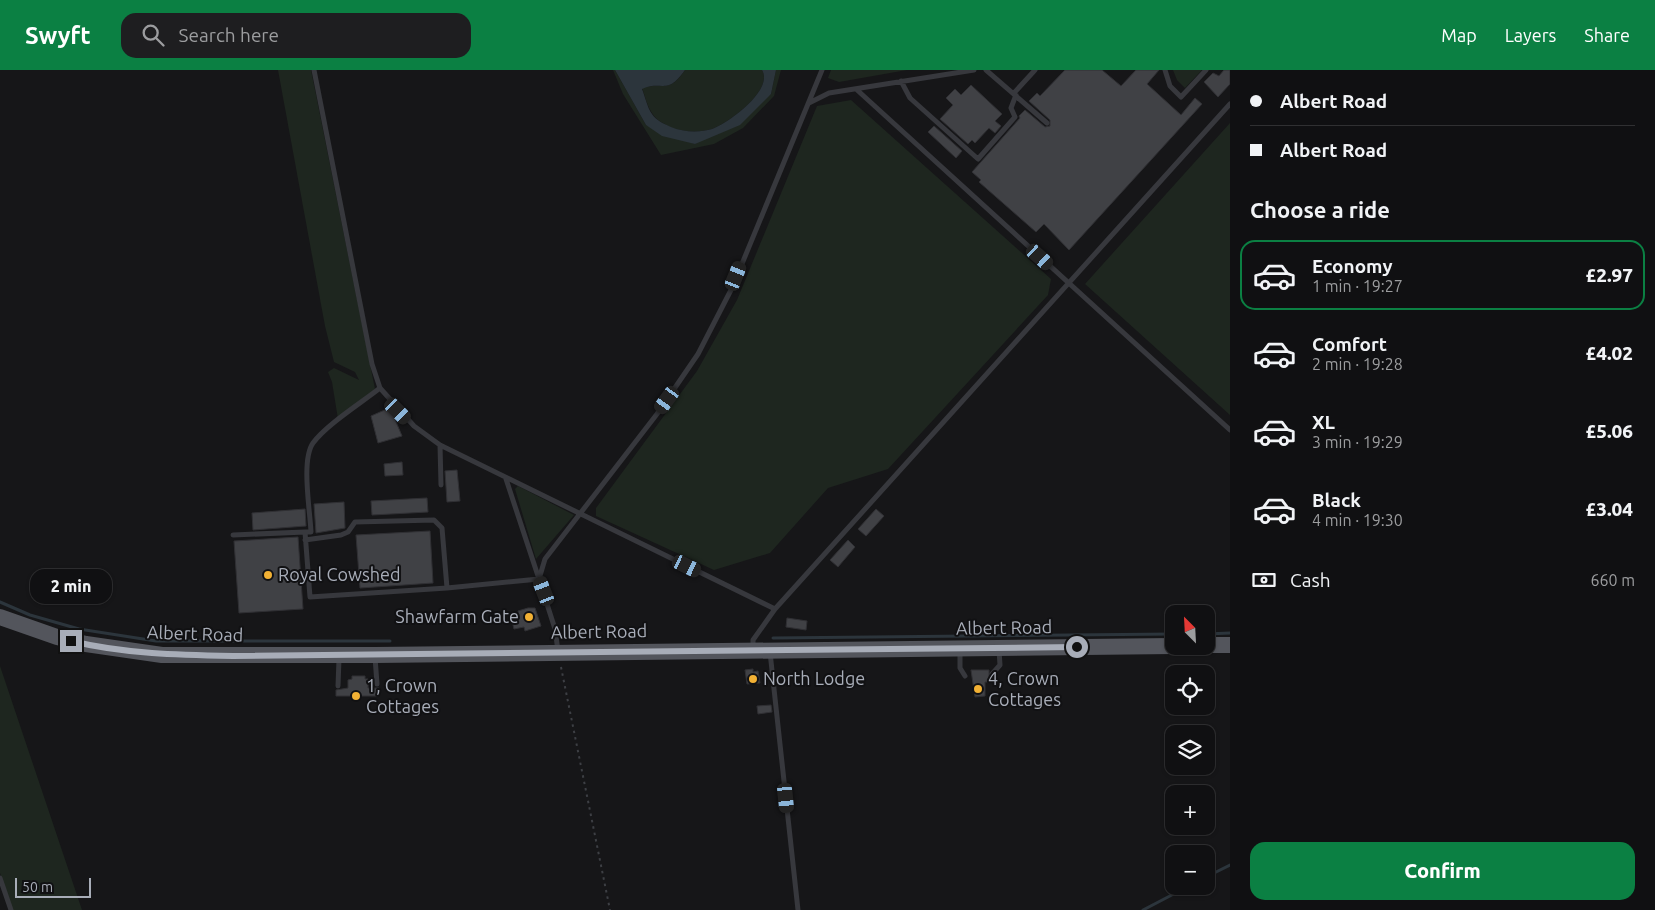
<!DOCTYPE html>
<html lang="en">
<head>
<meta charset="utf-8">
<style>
	:root { --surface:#101012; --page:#1e1e20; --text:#f1f3f6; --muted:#9c9d9f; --line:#303032; --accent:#0b8043 }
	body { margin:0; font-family:Ubuntu,sans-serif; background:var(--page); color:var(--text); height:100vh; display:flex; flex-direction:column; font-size:19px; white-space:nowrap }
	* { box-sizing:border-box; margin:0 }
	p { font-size:16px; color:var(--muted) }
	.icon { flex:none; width:28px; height:28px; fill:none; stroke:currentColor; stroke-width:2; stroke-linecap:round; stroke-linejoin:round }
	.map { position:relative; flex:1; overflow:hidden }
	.details { display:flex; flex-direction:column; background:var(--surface); width:425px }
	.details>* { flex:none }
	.hud { display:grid; align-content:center; height:110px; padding:0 20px; background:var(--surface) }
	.needle { width:32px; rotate:336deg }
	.tools { position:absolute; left:1165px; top:535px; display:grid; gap:10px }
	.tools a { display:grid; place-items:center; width:50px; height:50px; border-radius:10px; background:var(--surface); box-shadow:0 1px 4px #0004,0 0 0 1px var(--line); font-size:25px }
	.scale { position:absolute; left:15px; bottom:12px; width:76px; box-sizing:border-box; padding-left:5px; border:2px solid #a8adb8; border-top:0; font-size:14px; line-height:18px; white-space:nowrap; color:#a8adb8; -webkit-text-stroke:4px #111113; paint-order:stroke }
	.end { position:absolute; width:22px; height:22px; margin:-11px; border:6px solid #a8adb8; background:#111; box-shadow:0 0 0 2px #111 }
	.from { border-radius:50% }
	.bubble { position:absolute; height:35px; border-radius:15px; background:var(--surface); box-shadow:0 1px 4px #0004,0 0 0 1px var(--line); font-size:16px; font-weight:800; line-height:35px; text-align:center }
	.car { position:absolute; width:15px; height:30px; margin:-15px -8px; border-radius:6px; box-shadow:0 0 4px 1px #0007; background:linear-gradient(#222 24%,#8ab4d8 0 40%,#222 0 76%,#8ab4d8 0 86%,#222 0) }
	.hud b { display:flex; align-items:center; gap:18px; height:48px; font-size:19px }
	.hud b+b { border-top:1px solid var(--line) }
	.hud i { width:12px; height:12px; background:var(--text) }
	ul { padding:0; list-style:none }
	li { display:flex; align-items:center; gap:15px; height:70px; margin:0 10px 8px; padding:0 10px; border:2px solid transparent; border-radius:15px }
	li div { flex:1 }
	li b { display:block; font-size:19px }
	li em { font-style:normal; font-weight:800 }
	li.current { border-color:var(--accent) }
	li>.icon { width:45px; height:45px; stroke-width:1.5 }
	h2 { padding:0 20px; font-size:22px; line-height:60px }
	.pay { display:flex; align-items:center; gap:12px; height:55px; padding:0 20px; font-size:19px }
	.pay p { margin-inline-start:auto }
	.cta { display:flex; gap:10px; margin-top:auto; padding:10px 20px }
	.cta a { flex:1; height:58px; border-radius:15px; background:var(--accent); color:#fff; font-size:20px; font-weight:800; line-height:58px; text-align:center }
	header { display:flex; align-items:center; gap:30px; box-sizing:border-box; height:70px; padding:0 25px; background:var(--accent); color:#fff }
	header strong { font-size:24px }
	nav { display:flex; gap:28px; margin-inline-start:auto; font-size:18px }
	.search { width:350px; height:45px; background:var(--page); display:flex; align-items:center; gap:12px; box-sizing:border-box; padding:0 18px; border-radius:15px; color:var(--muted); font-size:19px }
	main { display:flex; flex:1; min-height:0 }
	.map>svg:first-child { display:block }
</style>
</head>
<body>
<header>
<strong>Swyft</strong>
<div class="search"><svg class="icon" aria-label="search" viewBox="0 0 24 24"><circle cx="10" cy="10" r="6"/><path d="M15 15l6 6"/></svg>Search here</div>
<nav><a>Map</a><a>Layers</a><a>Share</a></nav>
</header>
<main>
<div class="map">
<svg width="1230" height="840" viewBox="0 0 1230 840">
	<rect width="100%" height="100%" fill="#161618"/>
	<!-- green -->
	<path fill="#1e261f" d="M278,0H311L375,319L338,349L332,312L328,302L334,298L359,310L355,302L334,292L325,256Z
		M613,0H615L646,55L695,74L771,24L776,0H781L774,26L743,58L714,74L661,85L623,24Z
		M685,0H762C774,20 729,53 712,59C699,63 683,62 670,57C664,54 656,50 652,43C647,36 645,26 642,18C664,11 668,25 685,0Z
		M831,0H907L839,12L828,8Z
		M1173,0H1202L1185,18L1177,10Z
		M851,30L1051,209L1048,225L888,399L828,418L770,483L714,500L596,446V438L697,301L737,230L817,36Z
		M1230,53V345L1085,214Z
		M518,416L574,445L536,489L515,419Z
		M0,596L82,840H12L0,803Z"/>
	<!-- water -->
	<path fill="#2c353c" d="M615,0H685C667,26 662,10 642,19C645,26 647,37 652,44C656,50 664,54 671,57C683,62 699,63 712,59C729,53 774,20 762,0H776L771,24L740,55L695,74L662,66L646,55Z"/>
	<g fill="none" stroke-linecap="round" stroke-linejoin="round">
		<!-- stream -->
		<path stroke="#2c353c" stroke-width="3" d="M0,532L30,545L79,559L156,571H390
			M1206,564L1230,563
			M773,568L1174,564
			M1206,807L1230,795
			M1143,840L1189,816"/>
	</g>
	<!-- building -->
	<path fill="#404145" stroke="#303034" d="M1065,0H1102L1121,16L1136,0H1159L1147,14L1181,45L1195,28L1202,34L1069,180L1044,154L1036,162L979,112L981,110L972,102L1020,48L1019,46L1025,40L1045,57L1050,56V50L1029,31L1037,23L1040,26Z
		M1224,0H1230V14L1218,27L1204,12L1213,3L1219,6Z
		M971,15L1002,44L995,51L1001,56L995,63L989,58L975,73L972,70L968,74L940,49L953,35L946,28L955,19L961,25Z
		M934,56L962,81L956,88L928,62Z
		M387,339L391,340L402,366L378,373L371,346Z
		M402,392L403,405L385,406L384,394Z
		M457,400L460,431L447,432L445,401Z
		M427,428L428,442L372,445L371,431Z
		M344,432L345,458L316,463L314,434Z
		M305,439L306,456L253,460L252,443Z
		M876,439L884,446L866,466L858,459Z
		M430,461L433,513L360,518L356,465Z
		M298,467L303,539L239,543L234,471Z
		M848,470L855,477L838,497L830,490Z
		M528,538H535L541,556L525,561L524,557L514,559L511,547L519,545L518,541Z
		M787,548L807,551L806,560L786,557Z
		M753,599V602L758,601L760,613L747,614L745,600Z
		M971,600H989V612H985V626L975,627Z
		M352,606H365V609H368V618H379V626H336V620L348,618V610L352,609Z
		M771,635L772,642L758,644L757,636Z"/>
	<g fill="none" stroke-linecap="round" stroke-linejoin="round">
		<!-- path -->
		<path stroke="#3d3f44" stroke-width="2" stroke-dasharray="2.5 4" stroke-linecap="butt" d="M561,597L610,840"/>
		<!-- lane -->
		<path stroke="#37383d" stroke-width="5" d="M314,0L372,294L380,318C361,333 326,355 313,373C301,390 310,440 311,462H305L310,527L447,518L539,509L555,559L558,581
			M986,0L1047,53
			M1165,0L1170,16L1181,27L1206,0
			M901,11L910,28L978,89L1015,47L1011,38L1016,25
			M856,19L1230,360
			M1014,23L1035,0
			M809,33L829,23L974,0
			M380,318L414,356L440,375L775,539L1230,34
			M440,375L441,415
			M506,409L538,506
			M233,465L305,462
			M305,470L341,465L348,462L355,452L434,450L442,458L447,518
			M539,509L545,489L657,344L698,284L732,218L822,0
			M753,579V570L775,539
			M960,581V598L965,606
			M770,582L798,840
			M375,587L377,614
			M992,604L1000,595L999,580
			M338,616L339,589
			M0,808L11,840"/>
		<!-- primary -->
		<path stroke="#53555c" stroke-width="16" d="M0,547L57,567L86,574L162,585H375L1174,576
			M1206,575H1230"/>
	</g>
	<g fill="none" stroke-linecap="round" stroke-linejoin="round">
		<!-- route -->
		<path stroke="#a8adb8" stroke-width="6" d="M71,571C125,584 179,585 233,586L1077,577"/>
	</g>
	<!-- markers -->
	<g fill="#f2b134" stroke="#111113" stroke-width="2">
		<circle cx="268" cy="505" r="5"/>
		<circle cx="529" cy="547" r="5"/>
		<circle cx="753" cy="609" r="5"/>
		<circle cx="978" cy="619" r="5"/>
		<circle cx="356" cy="626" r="5"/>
	</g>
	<g text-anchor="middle" stroke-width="4" stroke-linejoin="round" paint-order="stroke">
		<!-- poi labels -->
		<g font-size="18" fill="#a8adb8" stroke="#111113" text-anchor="start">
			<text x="278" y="511">Royal Cowshed</text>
			<text x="519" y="553" text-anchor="end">Shawfarm Gate</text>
			<text x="763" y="615">North Lodge</text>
			<text x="988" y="615">4, Crown<tspan x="988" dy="21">Cottages</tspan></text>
			<text x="366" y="622">1, Crown<tspan x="366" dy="21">Cottages</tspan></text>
		</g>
		<!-- street labels -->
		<g font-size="18" fill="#a8adb8" stroke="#111113">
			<text transform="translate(1004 558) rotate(-1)" y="6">Albert Road</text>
			<text transform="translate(599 562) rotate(-1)" y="6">Albert Road</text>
			<text transform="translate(195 564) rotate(2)" y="6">Albert Road</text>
		</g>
	</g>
</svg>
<div class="tools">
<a><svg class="needle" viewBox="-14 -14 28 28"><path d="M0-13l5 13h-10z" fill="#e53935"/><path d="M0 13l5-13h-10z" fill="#9c9d9f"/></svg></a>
<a><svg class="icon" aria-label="locate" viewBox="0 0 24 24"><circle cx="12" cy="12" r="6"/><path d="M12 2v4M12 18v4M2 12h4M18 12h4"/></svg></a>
<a><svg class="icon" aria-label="layers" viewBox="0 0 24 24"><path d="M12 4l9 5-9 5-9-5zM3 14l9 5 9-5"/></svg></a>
<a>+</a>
<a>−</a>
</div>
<div class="scale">50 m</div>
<i class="end from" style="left:1077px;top:577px"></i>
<i class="end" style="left:71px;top:571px"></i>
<div class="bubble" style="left:30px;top:499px;width:82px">2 min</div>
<i class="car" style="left:1040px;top:187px;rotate:132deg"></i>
<i class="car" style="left:736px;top:206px;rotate:22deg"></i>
<i class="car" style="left:667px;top:330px;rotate:216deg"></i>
<i class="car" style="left:398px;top:341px;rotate:135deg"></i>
<i class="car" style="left:687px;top:496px;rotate:116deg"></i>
<i class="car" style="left:544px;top:521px;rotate:339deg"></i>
<i class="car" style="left:786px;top:728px;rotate:174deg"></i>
</div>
<section class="details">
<div class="hud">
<b><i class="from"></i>Albert Road</b>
<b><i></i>Albert Road</b>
</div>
<h2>Choose a ride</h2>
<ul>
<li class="current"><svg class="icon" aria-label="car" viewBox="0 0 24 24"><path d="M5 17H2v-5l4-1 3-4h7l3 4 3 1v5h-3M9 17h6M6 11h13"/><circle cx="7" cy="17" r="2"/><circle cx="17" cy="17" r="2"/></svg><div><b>Economy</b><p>1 min · 19:27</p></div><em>£2.97</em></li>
<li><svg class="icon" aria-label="car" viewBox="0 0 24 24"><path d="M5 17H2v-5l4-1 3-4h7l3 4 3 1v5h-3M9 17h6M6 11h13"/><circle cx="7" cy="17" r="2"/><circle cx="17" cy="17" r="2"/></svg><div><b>Comfort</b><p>2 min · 19:28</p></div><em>£4.02</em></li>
<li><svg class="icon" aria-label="car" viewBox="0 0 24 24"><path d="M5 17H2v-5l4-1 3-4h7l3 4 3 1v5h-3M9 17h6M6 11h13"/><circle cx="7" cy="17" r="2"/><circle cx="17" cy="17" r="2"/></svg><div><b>XL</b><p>3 min · 19:29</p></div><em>£5.06</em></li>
<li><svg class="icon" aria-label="car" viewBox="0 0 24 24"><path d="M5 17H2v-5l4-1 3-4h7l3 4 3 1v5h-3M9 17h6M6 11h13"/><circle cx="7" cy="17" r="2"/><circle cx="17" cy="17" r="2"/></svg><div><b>Black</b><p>4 min · 19:30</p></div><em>£3.04</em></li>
</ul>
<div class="pay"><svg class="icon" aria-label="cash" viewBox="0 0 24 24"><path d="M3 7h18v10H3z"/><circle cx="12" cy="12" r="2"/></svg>Cash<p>660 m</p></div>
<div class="cta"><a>Confirm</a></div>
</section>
</main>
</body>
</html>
